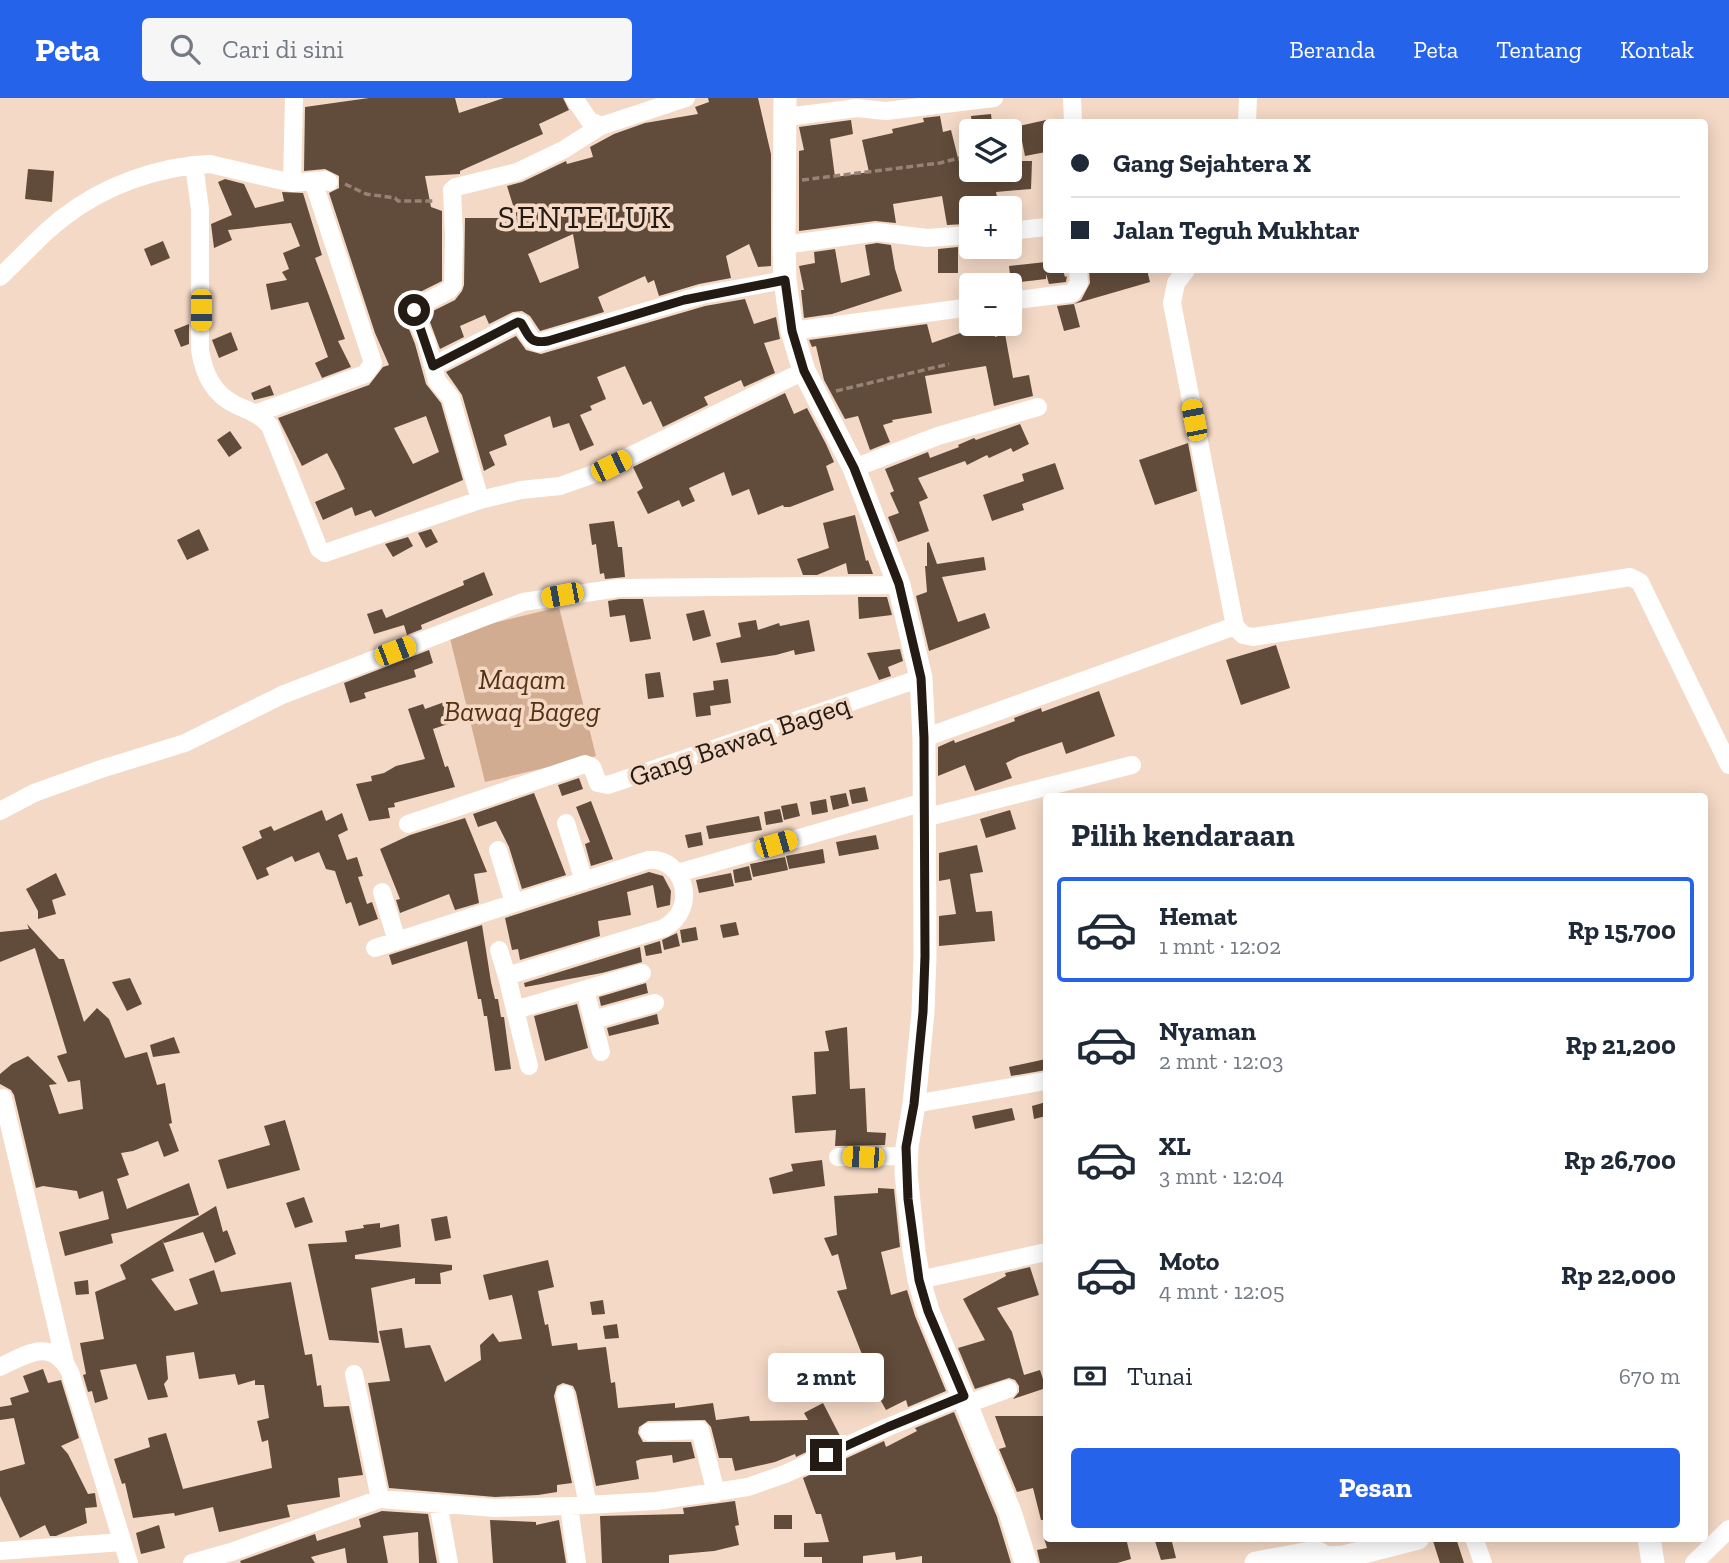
<!DOCTYPE html>
<html lang="id">
<head>
<meta charset="utf-8">
<style>
	:root { --surface:#fff; --page:#f6f6f7; --text:#1f2937; --muted:#747a83; --line:#e0e1e3; --accent:#2563eb }
	body { margin:0; font-family:"Zilla Slab",serif; background:var(--page); color:var(--text); height:100vh; display:flex; flex-direction:column; font-size:26px; white-space:nowrap }
	* { box-sizing:border-box; margin:0 }
	p { font-size:23px; color:var(--muted) }
	.icon { flex:none; width:38px; height:38px; fill:none; stroke:currentColor; stroke-width:2; stroke-linecap:round; stroke-linejoin:round }
	.map { position:relative; flex:1; overflow:hidden }
	.details { position:absolute; left:1043px; top:695px; width:665px; height:749px; display:flex; flex-direction:column; background:var(--surface); border-radius:7px; box-shadow:0 4px 18px #0003 }
	.details>* { flex:none }
	.top-card { position:absolute; left:1043px; top:21px; width:665px; height:154px; border-radius:7px; box-shadow:0 4px 18px #0003; display:grid; align-content:center; height:154px; padding:0 28px; background:var(--surface) }
	.controls { position:absolute; left:959px; top:21px; display:grid; gap:14px }
	.controls a { display:grid; place-items:center; width:63px; height:63px; border-radius:7px; background:var(--surface); box-shadow:0 4px 18px #0003; font-size:35px }
	.end { position:absolute; width:32px; height:32px; margin:-16px; border:9px solid #231a13; background:#fff; box-shadow:0 0 0 4px #fff }
	.from { border-radius:50% }
	.bubble { position:absolute; height:49px; border-radius:7px; background:var(--surface); box-shadow:0 4px 18px #0003; font-size:23px; font-weight:700; line-height:49px; text-align:center }
	.car { position:absolute; width:21px; height:42px; margin:-21px -10px; border-radius:9px; box-shadow:0 0 5px 2px #0007; background:linear-gradient(#f5c518 24%,#345 0 40%,#f5c518 0 76%,#345 0 86%,#f5c518 0) }
	.top-card b { display:flex; align-items:center; gap:24px; height:66px; font-size:26px }
	.top-card b+b { border-top:2px solid var(--line) }
	.top-card i { width:18px; height:18px; background:var(--text) }
	ul { padding:0; list-style:none }
	li { display:flex; align-items:center; gap:21px; height:105px; margin:0 14px 10px; padding:0 14px; border:4px solid transparent; border-radius:7px }
	li div { flex:1 }
	li b { display:block; font-size:26px }
	li em { font-style:normal; font-weight:700 }
	li.active { border-color:var(--accent) }
	li>.icon { width:63px; height:63px; stroke-width:1.5 }
	h2 { padding:0 28px; font-size:32px; line-height:84px }
	.pay { display:flex; align-items:center; gap:18px; height:77px; padding:0 28px; font-size:26px }
	.pay p { margin-inline-start:auto }
	.cta { display:flex; gap:14px; margin-top:auto; padding:14px 28px }
	.cta a { flex:1; height:80px; border-radius:7px; background:var(--accent); color:#fff; font-size:28px; font-weight:700; line-height:80px; text-align:center }
	header { display:flex; align-items:center; gap:42px; box-sizing:border-box; height:98px; padding:0 35px; background:var(--accent); color:#fff }
	header strong { font-size:33px }
	nav { display:flex; gap:38px; margin-inline-start:auto; font-size:24px }
	.search { width:490px; height:63px; background:var(--page); display:flex; align-items:center; gap:18px; box-sizing:border-box; padding:0 24px; border-radius:7px; color:var(--muted); font-size:26px }
	.map>svg:first-child { display:block }
</style>
</head>
<body>
<header>
<strong>Peta</strong>
<div class="search"><svg class="icon" aria-label="search" viewBox="0 0 24 24"><circle cx="10" cy="10" r="6"/><path d="M15 15l6 6"/></svg>Cari di sini</div>
<nav><a>Beranda</a><a>Peta</a><a>Tentang</a><a>Kontak</a></nav>
</header>
<div class="map">
<svg width="1729" height="1465" viewBox="0 0 1729 1465">
	<rect width="100%" height="100%" fill="#f4d9c6"/>
	<!-- green -->
	<path fill="#d2ac90" d="M559,509L596,658L485,684L449,536Z"/>
	<!-- building -->
	<path fill="#614b3a" fill-rule="evenodd" d="M369,0H455L459,15L504,0H563L569,12L539,26L543,36L460,73V76L425,78L431,109L442,113V183L412,198L403,216L415,246L426,286L441,305L463,382L375,419L371,412L355,418L352,409L323,422L315,404L345,391L337,374L327,355L302,368L278,320L369,287L383,269L389,267L375,235L329,95L339,90V78L325,71L304,73L305,9ZM426,318L439,354L413,366L394,330Z
		M708,0H758L771,56V168L758,169L749,146L726,158L731,180L699,186L659,198L654,182L648,185L645,178L598,199L604,214L540,233L530,218L522,213L513,214L489,226L485,217L460,228L464,239L440,251L427,216L455,202L462,193L464,187L465,120H517L507,88L522,84L566,63L567,66L593,59L590,49L614,36L645,25L698,16L695,9L709,4ZM573,136L579,170L540,185L528,156Z
		M991,16L993,33H973L971,18Z
		M940,18L943,34L951,32L960,68L971,66V72H1010V63H1032L1031,91L996,94L999,110H971L966,113L967,126L947,127L942,98L893,106L896,125L875,123L799,133V53L804,52L799,29L851,22L853,36L830,41L835,79L869,74L862,42L893,35L892,31L924,24L923,20Z
		M1046,22V54L1025,58L1019,28Z
		M28,71L54,73L52,104L25,101Z
		M225,81L244,86L255,110L284,103L282,94L303,95L322,157L315,160L345,241L338,243L351,269L322,280L315,265L328,259L308,204L271,212L266,186L287,182L282,174L289,171L283,155L300,148L291,125L228,132L232,142L214,150L211,126L232,117L218,84Z
		M163,143L170,160L151,168L144,151Z
		M877,145L891,147L895,171L902,193L832,216L804,220L801,192H804L799,168L815,165L814,154L835,151L841,185L870,177L865,147Z
		M958,149V175H938V151Z
		M1046,164V172H1063L1065,179L1067,178L1066,184L1049,186L1046,176V181L1011,185L1009,168Z
		M1089,172H1147L1150,184L1074,206L1080,229L1064,233L1057,208L1074,206L1081,202L1090,185Z
		M745,201L754,226L776,219L780,241L764,245L775,275L744,289L741,282L704,299L708,307L663,329L651,303L643,307L625,268L597,279L606,301L590,308L592,312L580,317L594,347L580,353L569,325L553,330L550,318L504,337L507,347L489,354L495,367L484,373L462,297L446,274L516,238L526,252L541,256L705,208Z
		M189,226V246L181,249L174,232Z
		M927,226L932,245L966,233V226H993L995,239L1005,236L1013,280L1029,277L1033,298L994,308L986,268L925,278L932,315L892,322L893,324L883,327L890,344L870,352L858,318L845,321L824,282L816,248L812,249L809,242Z
		M231,234L238,252L219,260L212,242Z
		M270,287L274,297L254,302L251,295Z
		M785,295L794,316L807,310L826,346L834,364L826,368L834,392L790,409H784L783,407L758,417L749,391L732,398L724,374L689,390L695,403L682,409L679,402L648,416L637,394L643,390L633,369Z
		M1020,326L1029,346L1013,354L1011,350L989,360L987,357L967,367L965,363L918,380L928,400L919,404L929,433L898,444L888,419L899,415L890,395L894,393L885,371L928,354L930,360L959,349L958,347L974,340L976,342Z
		M230,333L242,350L229,359L217,342Z
		M1188,345L1197,393L1155,407L1139,362Z
		M1055,365L1064,391L1022,406L1024,412L992,423L983,397L1024,383L1022,376Z
		M855,417L866,463L868,462L873,476H848L846,465L817,477H803L797,461L829,450L823,425Z
		M614,423L618,449H622L625,479L605,481L604,475L600,476L596,446L592,447L589,426Z
		M199,431L209,452L187,462L177,442Z
		M431,431L438,444L426,450L418,435Z
		M408,439L413,448L393,459L385,446Z
		M929,444L937,466L984,459L986,472L942,479L958,524L985,515L990,530L929,553L916,498L927,494L925,468H927V445Z
		M484,474L493,497L421,527L422,531L407,537L404,527L374,536L367,516L382,511L386,520L464,487L463,483Z
		M858,499H887L892,517L859,521Z
		M620,501H643L651,541L630,544L625,517L610,519L608,503Z
		M704,512L711,538L693,543L686,516Z
		M756,522L758,532L779,525L780,528L809,522L815,553L795,557L794,552L776,557L721,565L716,545L741,539L738,525Z
		M1276,547L1290,590L1241,607L1226,562Z
		M900,551L903,563L888,569L891,578L879,582L867,555Z
		M429,552L433,565L414,572L416,579L364,595L366,600L350,605L344,585Z
		M660,574L664,599L648,601L645,576Z
		M728,581L731,605L710,608L711,617L696,619L693,595L714,592L713,583Z
		M1099,593L1115,638L1066,656L1062,644L1018,659L1006,665L1012,680L975,693L965,667L938,678V649L954,642L955,645L1015,623L1014,620L1041,610L1042,614Z
		M450,602L457,623L433,631L445,669L448,668L455,689L394,705L395,709L388,710L390,720L369,723L356,686L372,683L371,678L384,675L396,668L425,661L408,611L423,606L425,611Z
		M579,680L583,691L562,698L558,687Z
		M865,689L868,703L852,706L849,692Z
		M534,695L566,777L522,791L509,749L496,723L478,729L473,716Z
		M846,695L849,708L833,712L830,698Z
		M826,701L828,714L812,717L810,704Z
		M591,703L613,761L591,768L585,746L590,744L576,709Z
		M797,705L800,718L784,722L781,708Z
		M780,711L783,724L766,727L764,714Z
		M322,712L326,723L342,715L348,732L338,737L347,762L357,759L363,778L358,779L367,806L372,804L378,821L359,828L351,804L346,806L335,773L326,771L319,754L295,764L292,758L266,770L269,777L257,782L242,749L262,740L259,733L271,728L274,733Z
		M1010,712L1016,731L986,740L980,721Z
		M759,718L762,732L709,741L706,728Z
		M465,720L487,774L474,776L479,805L455,812L449,796L400,815L396,802L400,801L380,751L410,737Z
		M701,734L703,747L688,750L685,737Z
		M876,737L879,751L839,758L836,744Z
		M977,747L983,774L970,776L976,814L992,813L995,843L939,848V818L956,816L950,781L939,783V755Z
		M823,751L825,765L789,771L786,758Z
		M785,759L788,772L753,779L750,766Z
		M749,768L752,782L735,785L733,772Z
		M649,774L663,778L671,793L670,807L657,810L653,787L627,794L631,817L598,823L600,838L520,862L518,851L512,852L505,820Z
		M56,775L66,797L52,802L56,816L38,821V813L26,791Z
		M731,775L734,788L699,795L696,782Z
		M736,824L739,837L723,840L720,827Z
		M27,826L59,861H64L84,924L97,910L109,921L125,960L147,954L157,987L165,985L172,1025L169,1026L179,1053L164,1059L158,1043L133,1053L121,1055L129,1077L117,1081L127,1111L189,1085L199,1117L111,1136L113,1145L65,1158L59,1134L109,1121L103,1093L79,1101L77,1093L43,1088L36,1090L14,997L11,992L0,986V976L12,966L28,958L57,986L49,987L59,1016L83,1011L80,982L68,984L57,958L67,955L35,850L0,864V834L29,831Z
		M482,827L491,884L495,901H498L501,919H504L511,971L495,973L487,918H484L481,901H478L467,843L392,867L389,857Z
		M696,829L698,842L682,845L680,832Z
		M677,835L680,848L664,852L662,842Z
		M660,843L662,855L646,858L644,848Z
		M640,849L642,864L602,875L525,889L524,885Z
		M130,880L142,906L127,913L112,884Z
		M646,885L648,895L601,908L599,899Z
		M577,906L588,950L545,963L534,918Z
		M657,916L659,926L609,938L607,930Z
		M847,929L850,991L865,990L867,1034L886,1035L885,1047L835,1048L836,1032L795,1035L792,998L816,996L814,954L829,953L825,933Z
		M174,939L180,955L153,959L150,947Z
		M1046,961V972L1011,978L1009,969Z
		M1046,1004V1018L1034,1021L1032,1008Z
		M1012,1010L1015,1022L975,1031L972,1018Z
		M285,1022L300,1072L227,1091L218,1062L270,1047L264,1028Z
		M822,1062L825,1088L773,1096L769,1080L793,1073L791,1066Z
		M878,1090L894,1091L900,1149L881,1154L891,1197L907,1192L915,1218L946,1293L908,1309L906,1302L886,1312L876,1294L855,1304L840,1276L865,1264L837,1193L847,1191L838,1156L832,1158L824,1140L837,1137L834,1098L878,1095Z
		M304,1099L313,1124L295,1130L286,1105Z
		M216,1108L223,1134L227,1132L236,1156L215,1165L203,1134L164,1145L162,1141Z
		M447,1118L451,1140L435,1143L431,1121Z
		M380,1125V1130L399,1126L401,1149L355,1157V1161L452,1167V1172L440,1175L441,1186H415V1180L371,1190L379,1245L329,1242L308,1146L347,1144L345,1133L364,1130L363,1127Z
		M162,1141L174,1173L151,1181L175,1213L198,1206L189,1181L214,1172L221,1194L291,1184L305,1257L312,1256L317,1288L321,1287L324,1309L349,1308L363,1377L338,1380L340,1399L287,1407L290,1419L219,1434L213,1409L175,1418L174,1415L133,1420L125,1385L122,1386L114,1361L150,1349L148,1340L166,1335L183,1391L272,1370L268,1342L262,1344L257,1323L269,1320L264,1287H255V1282L238,1287L235,1276L199,1281L194,1254L166,1258L168,1281L164,1286L168,1299L148,1302L136,1266L100,1272L108,1301L95,1305L92,1293L88,1294L83,1277L86,1276L80,1245L104,1241L95,1194L126,1181L120,1167Z
		M548,1162L554,1189L538,1193L545,1227L548,1226L552,1248L577,1245L578,1252L606,1249L611,1285L615,1284L618,1310L675,1305V1310L713,1305L716,1322L749,1318L750,1323L808,1322L804,1315L823,1305L840,1338L796,1359L795,1356L775,1364L735,1373L732,1360H719L711,1329L705,1322L648,1323L639,1329L638,1335L643,1344H691L695,1360L673,1365L672,1357L641,1361L636,1363L639,1381L596,1388L576,1294L573,1288L563,1285L557,1288L554,1298L572,1385L557,1387V1394L538,1397L495,1399L389,1390L368,1285L390,1283L379,1233L402,1230L405,1250L430,1247L445,1284L481,1262L480,1247L493,1235L499,1244L522,1241L512,1197L489,1202L483,1177Z
		M1030,1169L1039,1197L997,1210L1012,1234L1024,1277L1040,1272L1046,1290L1013,1301L1019,1294V1288L1015,1282L1009,1280L975,1291L958,1250L985,1242L963,1201L1006,1178L1005,1175Z
		M88,1182L89,1196L76,1197L74,1184Z
		M603,1202L605,1216L592,1217L590,1204Z
		M617,1226L619,1240L605,1241L603,1228Z
		M43,1271L48,1285L61,1282L79,1340L61,1348L68,1356L88,1396L95,1395L97,1409L85,1410L87,1425L56,1438H50L45,1427L20,1440L0,1398V1373L25,1366L14,1320L0,1322V1309L12,1307L10,1300L29,1294L23,1278Z
		M954,1314L997,1419L1011,1465H922V1458L896,1462L895,1454L863,1458V1465H822V1459H804V1445L829,1444L821,1416H816L803,1380L884,1343L886,1349L917,1333L915,1330Z
		M995,1318H1046V1422H1041L1033,1390L1017,1394L999,1351L1006,1349Z
		M735,1403L739,1427L735,1428L739,1447L714,1453L669,1457V1465H602L600,1418L684,1416L683,1410Z
		M382,1413L428,1416L437,1465H419L418,1434L383,1438L388,1465H347L345,1450L311,1459L315,1465H241L240,1463L315,1436L317,1443L361,1429L359,1421Z
		M774,1417H792V1431H774Z
		M490,1422L536,1424V1427L559,1422L566,1465H493Z
		M159,1427L165,1450L141,1456L136,1435Z
		M1044,1440H1126L1131,1461L1117,1465H1040L1037,1452L1047,1450Z
		M1154,1440H1171L1176,1460L1161,1462Z
		M1441,1440H1456L1464,1465H1440L1433,1443Z"/>
	<g fill="none" stroke-linecap="round" stroke-linejoin="round">
		<!-- path -->
		<path stroke="#968376" stroke-width="3.5" stroke-dasharray="7 3.5" stroke-linecap="butt" d="M802,82L940,65L971,57
			M345,86L366,96L395,100L398,103H435
			M836,293L949,266"/>
		<!-- street -->
		<path stroke="#fff" stroke-width="18" d="M574,0L589,22L601,28
			M1072,0L1073,24
			M786,19L857,10L886,13L994,0
			M1247,24L1248,0
			M329,84L325,82L292,85L210,66L194,67L200,111V252C204,276 213,296 236,307C249,313 260,316 270,328L319,451L325,455L480,402L521,392L560,388L591,377L804,273
			M292,85L294,0
			M1010,133L1046,129
			M784,147L877,134L927,140L971,137
			M1186,172L1176,185L1172,205L1235,528L1243,537L1253,539L1630,479L1640,484L1729,667
			M0,179C16,164 31,148 47,133C89,95 139,74 194,67
			M1010,203L1072,195L1079,185L1078,172
			M792,233L971,209
			M433,268L518,224L521,225L532,242L538,245L702,197L785,182
			M257,315L365,276L373,265L313,83
			M854,370L938,338L1038,309
			M480,402L451,300L437,283L426,242L414,216L418,208L449,192L453,187L454,138L452,92L456,89L517,74L563,52L601,28L686,0
			M924,640L1235,528
			M0,713L34,695L101,671L185,645L282,597L523,504L619,490L899,487
			M924,720L1132,667
			M566,725L584,783
			M408,726L585,666L592,669L598,685L608,687L921,580
			M498,752L514,805
			M678,775L924,704
			M382,794L397,843
			M375,850L648,762C685,759 699,811 664,830L507,878L515,912L642,875
			M499,852L507,878
			M585,892L601,954
			M515,912L529,968
			M593,922L655,905
			M3,1000L65,1264
			M914,1006L1046,983
			M838,1059L906,1058
			M919,1182L1046,1154
			M0,1269C27,1256 52,1239 70,1274L129,1465
			M354,1276L380,1401
			M565,1296L588,1407
			M967,1306L1008,1291
			M649,1334L700,1332L716,1395
			M438,1405L449,1465
			M569,1408L577,1465
			M1474,1440L1483,1465
			M0,1453L122,1444
			M192,1465L231,1454L380,1401L495,1410L569,1408L656,1403L748,1389L785,1376L888,1329L964,1298
			M1694,1465L1729,1431"/>
		<!-- secondary -->
		<path stroke="#fff" stroke-width="23" d="M785,0L784,147L785,182L792,233L804,273L854,370L899,487L921,580L924,640L925,858L923,914L914,1006L907,1049L906,1075L914,1153L919,1182L928,1213L1010,1414L1026,1465
			M1649,1440L1653,1465
			M1256,1465L1316,1454L1327,1460L1344,1459L1418,1440"/>
	</g>
	<g fill="none" stroke-linecap="round" stroke-linejoin="round">
		<!-- route -->
		<path stroke="#231a13" stroke-width="9" d="M414,212L433,268L518,224L521,225C530,239 529,246 548,243L684,202L785,182L792,233L804,273L854,370L899,486L921,580L924,640L925,858L923,914L914,1006L906,1049L908,1101L919,1182L928,1213L964,1298L888,1329L826,1357"/>
	</g>
	<g text-anchor="middle" stroke-width="7" stroke-linejoin="round" paint-order="stroke">
		<!-- park labels -->
		<g font-size="28" font-style="italic" fill="#553214" stroke="#f4d9c6">
			<text x="522" y="591">Maqam<tspan x="522" dy="32">Bawaq Bageg</tspan></text>
		</g>
		<!-- street labels -->
		<g font-size="28" fill="#231a13" stroke="#f4d9c6">
			<text transform="translate(739 642) rotate(-19)" y="10">Gang Bawaq Bageq</text>
		</g>
		<!-- quarter labels -->
		<g font-size="32" letter-spacing="2" fill="#231a13" stroke="#f4d9c6">
			<text x="585" y="130">SENTELUK</text>
		</g>
	</g>
</svg>
<div class="controls">
<a><svg class="icon" aria-label="layers" viewBox="0 0 24 24"><path d="M12 4l9 5-9 5-9-5zM3 14l9 5 9-5"/></svg></a>
<a>+</a>
<a>−</a>
</div>
<i class="end from" style="left:414px;top:212px"></i>
<i class="end" style="left:826px;top:1357px"></i>
<div class="bubble" style="left:768px;top:1255px;width:116px">2 mnt</div>
<i class="car" style="left:201px;top:212px;rotate:180deg"></i>
<i class="car" style="left:1194px;top:322px;rotate:349deg"></i>
<i class="car" style="left:611px;top:368px;rotate:64deg"></i>
<i class="car" style="left:562px;top:497px;rotate:259deg"></i>
<i class="car" style="left:395px;top:553px;rotate:69deg"></i>
<i class="car" style="left:776px;top:746px;rotate:74deg"></i>
<i class="car" style="left:863px;top:1059px;rotate:272deg"></i>
<div class="top-card">
<b><i class="from"></i>Gang Sejahtera X</b>
<b><i></i>Jalan Teguh Mukhtar</b>
</div>
<section class="details">
<h2>Pilih kendaraan</h2>
<ul>
<li class="active"><svg class="icon" aria-label="car" viewBox="0 0 24 24"><path d="M5 17H2v-5l4-1 3-4h7l3 4 3 1v5h-3M9 17h6M6 11h13"/><circle cx="7" cy="17" r="2"/><circle cx="17" cy="17" r="2"/></svg><div><b>Hemat</b><p>1 mnt · 12:02</p></div><em>Rp 15,700</em></li>
<li><svg class="icon" aria-label="car" viewBox="0 0 24 24"><path d="M5 17H2v-5l4-1 3-4h7l3 4 3 1v5h-3M9 17h6M6 11h13"/><circle cx="7" cy="17" r="2"/><circle cx="17" cy="17" r="2"/></svg><div><b>Nyaman</b><p>2 mnt · 12:03</p></div><em>Rp 21,200</em></li>
<li><svg class="icon" aria-label="car" viewBox="0 0 24 24"><path d="M5 17H2v-5l4-1 3-4h7l3 4 3 1v5h-3M9 17h6M6 11h13"/><circle cx="7" cy="17" r="2"/><circle cx="17" cy="17" r="2"/></svg><div><b>XL</b><p>3 mnt · 12:04</p></div><em>Rp 26,700</em></li>
<li><svg class="icon" aria-label="car" viewBox="0 0 24 24"><path d="M5 17H2v-5l4-1 3-4h7l3 4 3 1v5h-3M9 17h6M6 11h13"/><circle cx="7" cy="17" r="2"/><circle cx="17" cy="17" r="2"/></svg><div><b>Moto</b><p>4 mnt · 12:05</p></div><em>Rp 22,000</em></li>
</ul>
<div class="pay"><svg class="icon" aria-label="cash" viewBox="0 0 24 24"><path d="M3 7h18v10H3z"/><circle cx="12" cy="12" r="2"/></svg>Tunai<p>670 m</p></div>
<div class="cta"><a>Pesan</a></div>
</section>
</div>
</body>
</html>
